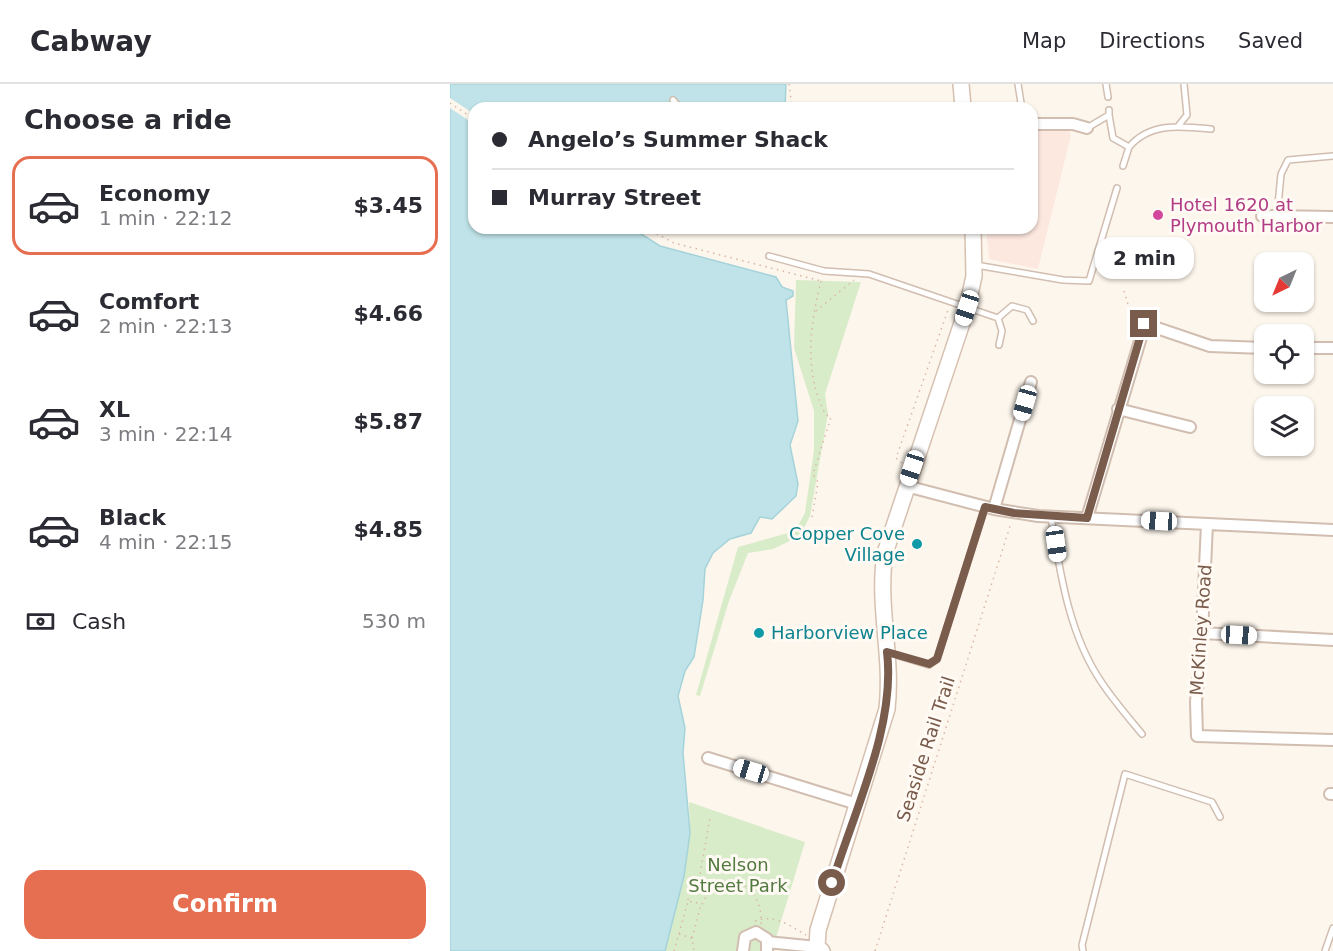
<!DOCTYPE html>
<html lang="en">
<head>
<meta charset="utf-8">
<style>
	:root { --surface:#fff; --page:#f7f7f7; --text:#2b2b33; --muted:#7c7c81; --line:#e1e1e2; --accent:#e76f51 }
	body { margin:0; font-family:"DejaVu Sans",sans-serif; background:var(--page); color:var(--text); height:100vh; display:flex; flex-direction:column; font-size:22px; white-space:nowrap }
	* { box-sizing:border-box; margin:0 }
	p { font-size:20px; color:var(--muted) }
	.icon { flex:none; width:33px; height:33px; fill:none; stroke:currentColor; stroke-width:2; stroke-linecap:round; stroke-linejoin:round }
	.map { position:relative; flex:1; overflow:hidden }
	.side { display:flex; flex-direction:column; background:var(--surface); width:450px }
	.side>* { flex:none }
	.guide { position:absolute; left:18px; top:18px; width:570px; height:132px; border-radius:18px; box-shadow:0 2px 4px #0004; display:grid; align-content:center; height:132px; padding:0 24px; background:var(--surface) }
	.needle { width:39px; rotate:223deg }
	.buttons { position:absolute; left:804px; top:168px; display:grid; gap:12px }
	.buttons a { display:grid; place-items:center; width:60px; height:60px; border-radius:12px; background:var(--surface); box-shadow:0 2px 4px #0004; font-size:30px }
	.end { position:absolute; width:27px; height:27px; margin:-14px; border:8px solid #7a5c4d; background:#fff; box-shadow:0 0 0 3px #fff }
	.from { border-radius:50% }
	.bubble { position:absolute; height:42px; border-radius:18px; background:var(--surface); box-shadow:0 2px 4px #0004; font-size:20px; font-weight:600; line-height:42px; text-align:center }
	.car { position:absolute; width:18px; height:36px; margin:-18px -9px; border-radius:8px; box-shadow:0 0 4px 2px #0007; background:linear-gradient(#fff 24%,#345 0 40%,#fff 0 76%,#345 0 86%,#fff 0) }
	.guide b { display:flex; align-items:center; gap:21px; height:57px; font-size:22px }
	.guide b+b { border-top:2px solid var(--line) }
	.guide i { width:15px; height:15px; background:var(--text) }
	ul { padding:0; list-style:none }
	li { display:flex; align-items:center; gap:18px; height:99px; margin:0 12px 9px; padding:0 12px; border:3px solid transparent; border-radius:18px }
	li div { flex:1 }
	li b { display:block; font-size:22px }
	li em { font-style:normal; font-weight:600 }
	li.on { border-color:var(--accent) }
	li>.icon { width:54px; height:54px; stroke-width:1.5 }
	h2 { padding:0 24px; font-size:27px; line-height:72px }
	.pay { display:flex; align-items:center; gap:15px; height:66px; padding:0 24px; font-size:22px }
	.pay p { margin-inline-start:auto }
	.primary-button { display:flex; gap:12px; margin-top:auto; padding:12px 24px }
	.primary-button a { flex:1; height:69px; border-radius:18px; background:var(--accent); color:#fff; font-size:24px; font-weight:600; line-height:69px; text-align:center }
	header { display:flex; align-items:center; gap:36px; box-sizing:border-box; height:84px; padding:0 30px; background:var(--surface); border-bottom:2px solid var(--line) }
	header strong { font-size:28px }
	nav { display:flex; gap:33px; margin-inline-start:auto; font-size:21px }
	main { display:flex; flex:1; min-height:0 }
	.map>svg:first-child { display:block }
</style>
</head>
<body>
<header>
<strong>Cabway</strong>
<nav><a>Map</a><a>Directions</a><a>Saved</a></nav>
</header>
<main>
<section class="side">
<h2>Choose a ride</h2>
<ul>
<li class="on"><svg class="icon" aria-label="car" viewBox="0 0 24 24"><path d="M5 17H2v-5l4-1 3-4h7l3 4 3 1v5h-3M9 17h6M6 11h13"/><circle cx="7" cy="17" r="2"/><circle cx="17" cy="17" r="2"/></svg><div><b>Economy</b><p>1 min · 22:12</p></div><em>$3.45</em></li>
<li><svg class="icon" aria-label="car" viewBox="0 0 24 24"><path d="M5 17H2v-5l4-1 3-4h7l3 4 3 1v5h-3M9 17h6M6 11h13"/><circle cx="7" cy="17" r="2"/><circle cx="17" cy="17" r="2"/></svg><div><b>Comfort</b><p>2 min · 22:13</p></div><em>$4.66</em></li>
<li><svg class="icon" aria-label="car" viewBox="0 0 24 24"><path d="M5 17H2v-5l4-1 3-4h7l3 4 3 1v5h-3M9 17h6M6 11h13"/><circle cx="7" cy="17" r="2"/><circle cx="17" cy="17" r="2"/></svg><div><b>XL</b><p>3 min · 22:14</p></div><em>$5.87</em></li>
<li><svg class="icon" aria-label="car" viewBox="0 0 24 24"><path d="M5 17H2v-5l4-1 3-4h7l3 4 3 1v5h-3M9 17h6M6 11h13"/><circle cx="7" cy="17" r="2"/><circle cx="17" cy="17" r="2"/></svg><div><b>Black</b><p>4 min · 22:15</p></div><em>$4.85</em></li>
</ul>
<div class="pay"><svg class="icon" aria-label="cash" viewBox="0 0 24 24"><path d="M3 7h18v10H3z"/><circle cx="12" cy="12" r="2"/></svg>Cash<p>530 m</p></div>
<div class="primary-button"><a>Confirm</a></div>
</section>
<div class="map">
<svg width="883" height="867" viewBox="0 0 883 867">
	<rect width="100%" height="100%" fill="#fdf6ec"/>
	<!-- commercial -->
	<path fill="#fde8e0" d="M618,45L621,51L588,185L539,175L536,144H582V46Z"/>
	<!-- green -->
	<path fill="#d8ecc9" d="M346,196L411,198L375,310L378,330L360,432L350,452L323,465L298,469L279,517L250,612L246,611L288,463L345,447L355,429L364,366V327L344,264Z
		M239,718L355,758L322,867H215L240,749Z"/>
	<!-- water -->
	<path fill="#bfe3e8" stroke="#a5d3da" stroke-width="1.5" d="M0,0H336L335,24H24V144H182L210,162L326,193L332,203L343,207V212L336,216L348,337L340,361L348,400L346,412L322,435L310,433L301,449L280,455L263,469L255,485L253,516L244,573L235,587L228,612L235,644L233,669L240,749L234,792L215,867H0Z"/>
	<!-- pier -->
	<path fill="#fdf6ec" d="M0,14L24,30V40L0,24Z"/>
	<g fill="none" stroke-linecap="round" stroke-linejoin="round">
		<!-- service casing -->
		<g stroke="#d1beb0" stroke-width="8">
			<path id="service" d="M568,0L571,19
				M656,0L658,13
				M223,16L230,24
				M659,31L663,54L679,63C700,38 731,42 761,45
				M729,41L737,31L734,0
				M637,44L659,31V26
				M673,82L679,63
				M827,132L831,90L838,76L883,72
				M319,172L374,187L419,190L548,234L562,222L577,226L583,237
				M526,181L613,196L639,197L667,104
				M548,234L552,247L549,261
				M601,433C610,489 619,551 652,599C664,617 678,633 692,650
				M439,569L479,581L487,575L535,423
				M633,867L632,861L675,690L762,718L770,733
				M875,867L883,844"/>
		</g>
		<!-- minor casing -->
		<g stroke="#d1beb0" stroke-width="14">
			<path id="minor" d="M582,40H623L637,44
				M812,132L883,133
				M854,264H883
				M668,325L740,343
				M456,402L544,425L588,432L883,446
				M544,425L581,298
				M637,434L695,240L760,262L814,264
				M757,440L752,549L746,618L747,652L883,656
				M752,549L883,556
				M258,674L407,720
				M880,710H883
				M317,858L367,863
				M293,867L295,853L306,848L317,855V867"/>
		</g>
		<!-- secondary casing -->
		<g stroke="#d6c0b0" stroke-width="18">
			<path id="secondary" d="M511,0L513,24
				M372,867L367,863L368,846L437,625C443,572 427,522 435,469L517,224L524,192L523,144"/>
		</g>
		<!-- path -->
		<path stroke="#d9b8a5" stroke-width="1.5" stroke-dasharray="1.5 4.5" stroke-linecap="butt" d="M339,0L342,24
			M0,19L24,35
			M196,144L224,159L371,197
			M674,207L679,224
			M366,227L404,196
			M452,379L446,374L498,226
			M362,433L368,398L363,390L381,333L376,331C353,289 360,238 372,194
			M238,816L240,806L249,796L260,734
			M305,837C324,830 339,841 356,851
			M229,850L242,854L244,867
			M242,854L251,821
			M224,867L238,817L252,820C272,778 314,799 311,841
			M425,867L561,439"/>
		<!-- service -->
		<use href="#service" stroke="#fff" stroke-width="5"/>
		<!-- minor -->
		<use href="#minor" stroke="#fff" stroke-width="10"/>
		<!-- secondary -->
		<use href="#secondary" stroke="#fff" stroke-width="15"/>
	</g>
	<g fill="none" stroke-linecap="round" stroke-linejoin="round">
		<!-- route -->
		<path stroke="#7a5c4d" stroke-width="8" d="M382,799C404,727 446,642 437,568L479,580L487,575L535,423L564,429L637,434L694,240"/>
	</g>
	<!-- markers -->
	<circle fill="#d1479c" stroke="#fffaf3" stroke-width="2" cx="708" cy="131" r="6"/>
	<g fill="#0f9aa8" stroke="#fffaf3" stroke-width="2">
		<circle cx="467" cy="460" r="6"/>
		<circle cx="309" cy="549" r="6"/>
	</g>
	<g text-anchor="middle" stroke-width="6" stroke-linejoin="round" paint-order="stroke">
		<!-- hotel labels -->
		<g font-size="18" fill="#b23c85" stroke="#fffaf3" text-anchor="start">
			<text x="720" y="127">Hotel 1620 at<tspan x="720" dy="21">Plymouth Harbor</tspan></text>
		</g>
		<!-- culture labels -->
		<g font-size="18" fill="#0d838f" stroke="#fffaf3" text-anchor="end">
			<text x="455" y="456">Copper Cove<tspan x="455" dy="21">Village</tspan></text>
			<text x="321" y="555" text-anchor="start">Harborview Place</text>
		</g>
		<!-- street labels -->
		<g font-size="18" fill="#7a5c4d" stroke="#fffaf3">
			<text transform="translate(751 546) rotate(-86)" y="6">McKinley Road</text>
			<text transform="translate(476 665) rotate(-72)" y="6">Seaside Rail Trail</text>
		</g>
		<!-- park labels -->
		<g font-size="18" fill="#537a41" stroke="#fffaf3">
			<text x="288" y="787">Nelson<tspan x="288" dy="21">Street Park</tspan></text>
		</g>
	</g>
</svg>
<div class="buttons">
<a><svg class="needle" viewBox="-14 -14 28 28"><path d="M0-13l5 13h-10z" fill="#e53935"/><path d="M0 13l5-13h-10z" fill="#7c7c81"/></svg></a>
<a><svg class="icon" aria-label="locate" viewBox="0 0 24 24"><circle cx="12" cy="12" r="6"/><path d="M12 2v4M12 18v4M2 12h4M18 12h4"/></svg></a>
<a><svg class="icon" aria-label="layers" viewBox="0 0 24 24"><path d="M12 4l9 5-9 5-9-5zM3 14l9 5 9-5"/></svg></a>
</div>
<i class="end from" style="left:382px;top:799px"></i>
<i class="end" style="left:694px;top:240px"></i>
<div class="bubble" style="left:645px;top:153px;width:99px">2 min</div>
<i class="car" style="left:517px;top:224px;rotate:198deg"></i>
<i class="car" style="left:575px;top:319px;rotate:196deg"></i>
<i class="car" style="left:462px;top:384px;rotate:198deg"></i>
<i class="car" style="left:709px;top:437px;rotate:273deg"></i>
<i class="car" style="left:606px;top:460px;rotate:172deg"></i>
<i class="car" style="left:789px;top:551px;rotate:93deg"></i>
<i class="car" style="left:301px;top:687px;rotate:287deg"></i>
<div class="guide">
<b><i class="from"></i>Angelo’s Summer Shack</b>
<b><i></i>Murray Street</b>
</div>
</div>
</main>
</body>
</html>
